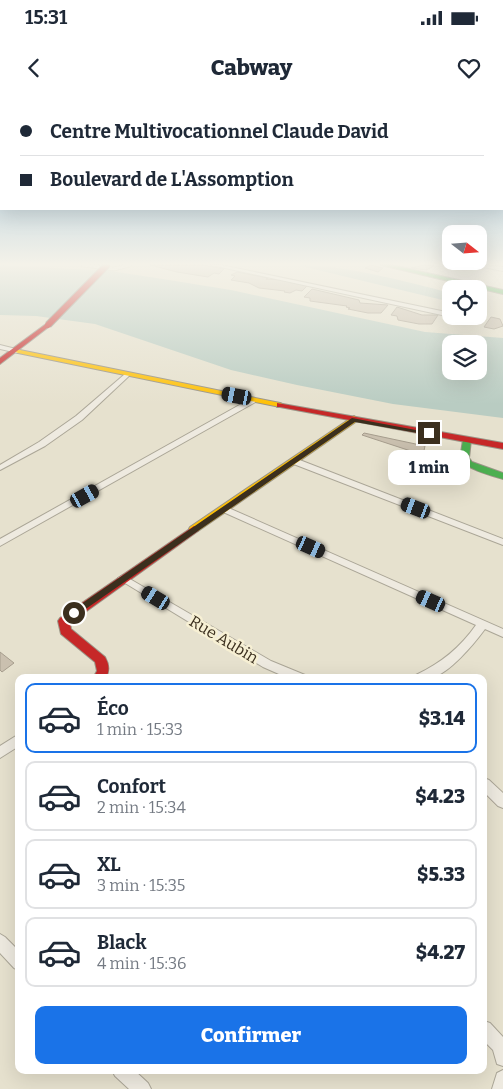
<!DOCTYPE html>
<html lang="fr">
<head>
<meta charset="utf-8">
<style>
	:root { --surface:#fff; --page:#f6f6f7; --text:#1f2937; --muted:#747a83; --line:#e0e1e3; --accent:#1a73e8 }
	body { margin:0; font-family:Bitter,serif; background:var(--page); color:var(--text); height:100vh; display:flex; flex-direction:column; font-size:19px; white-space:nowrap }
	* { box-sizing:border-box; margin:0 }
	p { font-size:16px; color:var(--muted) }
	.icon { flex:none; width:28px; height:28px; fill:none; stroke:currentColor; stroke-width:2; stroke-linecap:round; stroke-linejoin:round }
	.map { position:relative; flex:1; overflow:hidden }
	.drawer { position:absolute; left:15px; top:574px; width:472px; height:400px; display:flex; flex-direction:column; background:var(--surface); border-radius:10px; box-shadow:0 5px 20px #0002 }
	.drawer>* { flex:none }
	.top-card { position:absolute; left:0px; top:0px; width:504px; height:110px; box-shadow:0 5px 20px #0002; display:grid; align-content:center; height:110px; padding:0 20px; background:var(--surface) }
	.needle { width:32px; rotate:107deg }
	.controls { position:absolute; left:442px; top:125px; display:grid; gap:10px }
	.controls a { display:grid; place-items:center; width:45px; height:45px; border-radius:10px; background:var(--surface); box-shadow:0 5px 20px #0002; font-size:25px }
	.end { position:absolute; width:22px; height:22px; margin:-11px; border:6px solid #3b2f1e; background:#fff; box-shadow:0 0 0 2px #fff }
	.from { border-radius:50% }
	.bubble { position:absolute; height:35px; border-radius:10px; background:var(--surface); box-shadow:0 5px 20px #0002; font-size:16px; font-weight:800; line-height:35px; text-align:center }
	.car { position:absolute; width:15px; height:30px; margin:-15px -8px; border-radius:6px; box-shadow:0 0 4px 1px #0007; background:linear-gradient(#222 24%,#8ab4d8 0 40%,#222 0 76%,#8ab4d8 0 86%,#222 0) }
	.top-card b { display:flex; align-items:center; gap:18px; height:48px; font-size:19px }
	.top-card b+b { border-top:1px solid var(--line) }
	.top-card i { width:12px; height:12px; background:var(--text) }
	ul { padding:9px 0 0; list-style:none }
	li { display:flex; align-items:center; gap:15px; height:70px; margin:0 10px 8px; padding:0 10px; border:2px solid var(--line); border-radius:10px }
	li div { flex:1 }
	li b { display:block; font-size:19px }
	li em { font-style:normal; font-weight:800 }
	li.on { border-color:var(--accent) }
	li>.icon { width:45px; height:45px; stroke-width:1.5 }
	.cta { display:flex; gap:10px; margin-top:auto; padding:10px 20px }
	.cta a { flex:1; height:58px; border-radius:10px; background:var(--accent); color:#fff; font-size:20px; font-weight:800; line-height:58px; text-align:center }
	.status { display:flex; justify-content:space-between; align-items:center; height:35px; padding:0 25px; background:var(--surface); direction:ltr }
	.status svg { height:14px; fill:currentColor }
	header { display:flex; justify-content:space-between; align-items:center; height:65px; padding:0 20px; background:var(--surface); font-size:22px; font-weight:800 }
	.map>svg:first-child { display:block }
</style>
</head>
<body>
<div class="status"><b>15:31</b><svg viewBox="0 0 49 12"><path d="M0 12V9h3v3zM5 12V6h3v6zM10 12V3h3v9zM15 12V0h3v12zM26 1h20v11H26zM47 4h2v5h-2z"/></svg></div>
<header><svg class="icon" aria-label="back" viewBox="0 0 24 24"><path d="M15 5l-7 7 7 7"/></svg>Cabway<svg class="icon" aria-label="heart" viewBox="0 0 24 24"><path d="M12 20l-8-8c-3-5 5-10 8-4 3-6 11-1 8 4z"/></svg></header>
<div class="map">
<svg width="503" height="989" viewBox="0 0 503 989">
	<rect width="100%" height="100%" fill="#e6e1ce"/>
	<!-- water -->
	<path fill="#b9ccc2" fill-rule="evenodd" d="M0,165L111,171L169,180L231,190L425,232L503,238V318L393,304L297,285L231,270L95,224L36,216L0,215ZM451,244H479V271H451Z
		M297,165C346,165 403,181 451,193V202Z"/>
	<!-- building -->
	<path fill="#cac0af" stroke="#a69d8d" d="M150,165H203L224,169L219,174L214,173L208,177L177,172Z
		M371,165L383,168L378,172L365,168Z
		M424,165L434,166L426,170L411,168Z
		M237,172L268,178L266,179L283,180L307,186L302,191L296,190L290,193L284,192L285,191L259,188L249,183L231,180L235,176L231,175Z
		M312,189L359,200L360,203L388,205L381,213H368L348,209L350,208L346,207L347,206L310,201V198L304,197Z
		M397,207L422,215H438L432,224H419L398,220L397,216L391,215Z
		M491,217L500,219L503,226L494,229L484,227Z
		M364,333L425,346L423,355L362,335Z
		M0,552L14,563L2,572L0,570Z"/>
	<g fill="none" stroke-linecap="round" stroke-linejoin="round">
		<!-- lane casing -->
		<g stroke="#aba697" stroke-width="4.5">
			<path id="lane" d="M83,165L114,169L130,165"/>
		</g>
		<!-- street casing -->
		<g stroke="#aba697" stroke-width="2">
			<path id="street" d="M211,165H221L451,213V216H453L451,217Z
				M481,165L503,167V171L483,167Z
				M0,245L20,250L21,251L18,253L0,249Z
				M125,274L130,275L82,320L45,346L0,370V365L39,342L76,316Z
				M252,298L259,300L0,446V439Z
				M291,359H297L503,439V445L291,363Z
				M224,406L503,529V537L485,529C474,544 449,574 431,578C426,579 420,578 415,578L416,575C441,563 460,548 476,525L221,411L220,409Z
				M123,475L271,561L305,575L306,578H288L263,567L120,480L118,478Z
				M19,634V646L0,658V646Z
				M484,678L489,680L503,693V708L498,706L484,692Z
				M0,834L5,837L19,851V871L14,868L0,853Z
				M484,921L490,923L503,937V966L497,964L493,950L484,941Z
				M112,970H134L148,983L151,989H129L115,976Z
				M503,970V989H492L497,973Z"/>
		</g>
		<!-- fast casing -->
		<g stroke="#9b9587" stroke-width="2">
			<path id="fast" d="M381,165H392L503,190V194Z
				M467,337L471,340L469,358L472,362L503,373V379C489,375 469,370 460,359L463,340Z"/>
		</g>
		<!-- slow casing -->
		<g stroke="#9b9587" stroke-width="2">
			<path id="slow" d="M15,249L280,303L284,305L280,307L18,253L14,251Z
				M354,316L358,319L357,321L198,431H190L189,429L190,427Z"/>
		</g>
		<!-- jam casing -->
		<g stroke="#9b9587" stroke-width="2">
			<path id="jam" d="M46,224L51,225L0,264V258Z
				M277,303L503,343V349L280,307H277Z
				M194,426L199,429L198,431L70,523L71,529L105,557C109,564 110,570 106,578H93L97,571L95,562L61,534L58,521L60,518Z"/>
		</g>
		<!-- lane -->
		<use href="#lane" stroke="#eeeae0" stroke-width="3"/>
		<!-- street -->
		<use href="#street" fill="#eeeae0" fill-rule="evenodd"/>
		<!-- fast -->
		<use href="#fast" fill="#4caf50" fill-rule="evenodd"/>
		<!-- slow -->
		<use href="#slow" fill="#ffc107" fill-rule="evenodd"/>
		<!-- jam -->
		<use href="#jam" fill="#c62828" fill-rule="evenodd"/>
		<!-- jam-bridge casing -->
		<g stroke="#918b7e" stroke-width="8" stroke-linecap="butt">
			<path id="jam-bridge" d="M48,225L107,165"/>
		</g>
		<!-- jam-bridge -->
		<use href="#jam-bridge" stroke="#c62828" stroke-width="6"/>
	</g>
	<!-- sky -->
	<linearGradient id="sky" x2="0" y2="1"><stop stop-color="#95bed9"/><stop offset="0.54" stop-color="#f4f2e9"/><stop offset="1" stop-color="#f4f2e9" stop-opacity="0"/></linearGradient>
	<rect width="503" height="304" fill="url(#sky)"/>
	<!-- route -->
	<path fill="#3b2f1e" d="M352,318L432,333L429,335L355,322L77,515H71V511Z"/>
	<g text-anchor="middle" stroke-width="5" stroke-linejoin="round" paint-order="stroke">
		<!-- street labels -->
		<g font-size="16" fill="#3b2f1e" stroke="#f7f0d4">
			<text transform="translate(224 539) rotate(31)" y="6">Rue Aubin</text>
		</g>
	</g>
</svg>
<div class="controls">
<a><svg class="needle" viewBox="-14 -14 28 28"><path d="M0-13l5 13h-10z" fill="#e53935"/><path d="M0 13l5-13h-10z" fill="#747a83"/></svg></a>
<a><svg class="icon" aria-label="locate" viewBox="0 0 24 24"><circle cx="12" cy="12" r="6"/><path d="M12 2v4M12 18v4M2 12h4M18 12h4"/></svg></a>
<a><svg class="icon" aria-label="layers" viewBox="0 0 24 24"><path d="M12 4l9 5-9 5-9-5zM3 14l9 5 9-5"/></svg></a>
</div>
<i class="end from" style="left:74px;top:513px"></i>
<i class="end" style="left:429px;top:333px"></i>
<div class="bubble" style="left:388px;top:350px;width:82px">1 min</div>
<i class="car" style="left:237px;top:296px;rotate:281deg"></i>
<i class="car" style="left:85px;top:396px;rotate:61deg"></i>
<i class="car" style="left:416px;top:408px;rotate:291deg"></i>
<i class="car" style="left:311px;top:447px;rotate:114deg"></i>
<i class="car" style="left:156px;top:498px;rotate:301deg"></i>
<i class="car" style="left:431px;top:501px;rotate:294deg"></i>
<div class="top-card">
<b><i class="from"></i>Centre Multivocationnel Claude David</b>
<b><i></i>Boulevard de L'Assomption</b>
</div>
<section class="drawer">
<ul>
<li class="on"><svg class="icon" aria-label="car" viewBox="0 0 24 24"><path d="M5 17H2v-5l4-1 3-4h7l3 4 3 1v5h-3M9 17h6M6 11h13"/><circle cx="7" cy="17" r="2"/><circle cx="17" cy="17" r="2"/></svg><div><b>Éco</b><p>1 min · 15:33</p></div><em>$3.14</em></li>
<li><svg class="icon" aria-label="car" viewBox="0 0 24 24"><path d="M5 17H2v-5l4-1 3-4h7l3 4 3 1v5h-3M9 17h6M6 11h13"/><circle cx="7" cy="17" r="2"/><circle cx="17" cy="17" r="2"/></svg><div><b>Confort</b><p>2 min · 15:34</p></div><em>$4.23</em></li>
<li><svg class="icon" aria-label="car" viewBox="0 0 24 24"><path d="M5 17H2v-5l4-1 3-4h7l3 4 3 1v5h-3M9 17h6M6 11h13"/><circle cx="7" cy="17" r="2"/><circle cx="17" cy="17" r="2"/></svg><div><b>XL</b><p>3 min · 15:35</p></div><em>$5.33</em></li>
<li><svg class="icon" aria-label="car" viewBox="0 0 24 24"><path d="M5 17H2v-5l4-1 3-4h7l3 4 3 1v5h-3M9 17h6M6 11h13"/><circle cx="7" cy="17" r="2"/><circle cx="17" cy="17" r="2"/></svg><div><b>Black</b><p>4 min · 15:36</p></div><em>$4.27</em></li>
</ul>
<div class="cta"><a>Confirmer</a></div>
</section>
</div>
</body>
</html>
